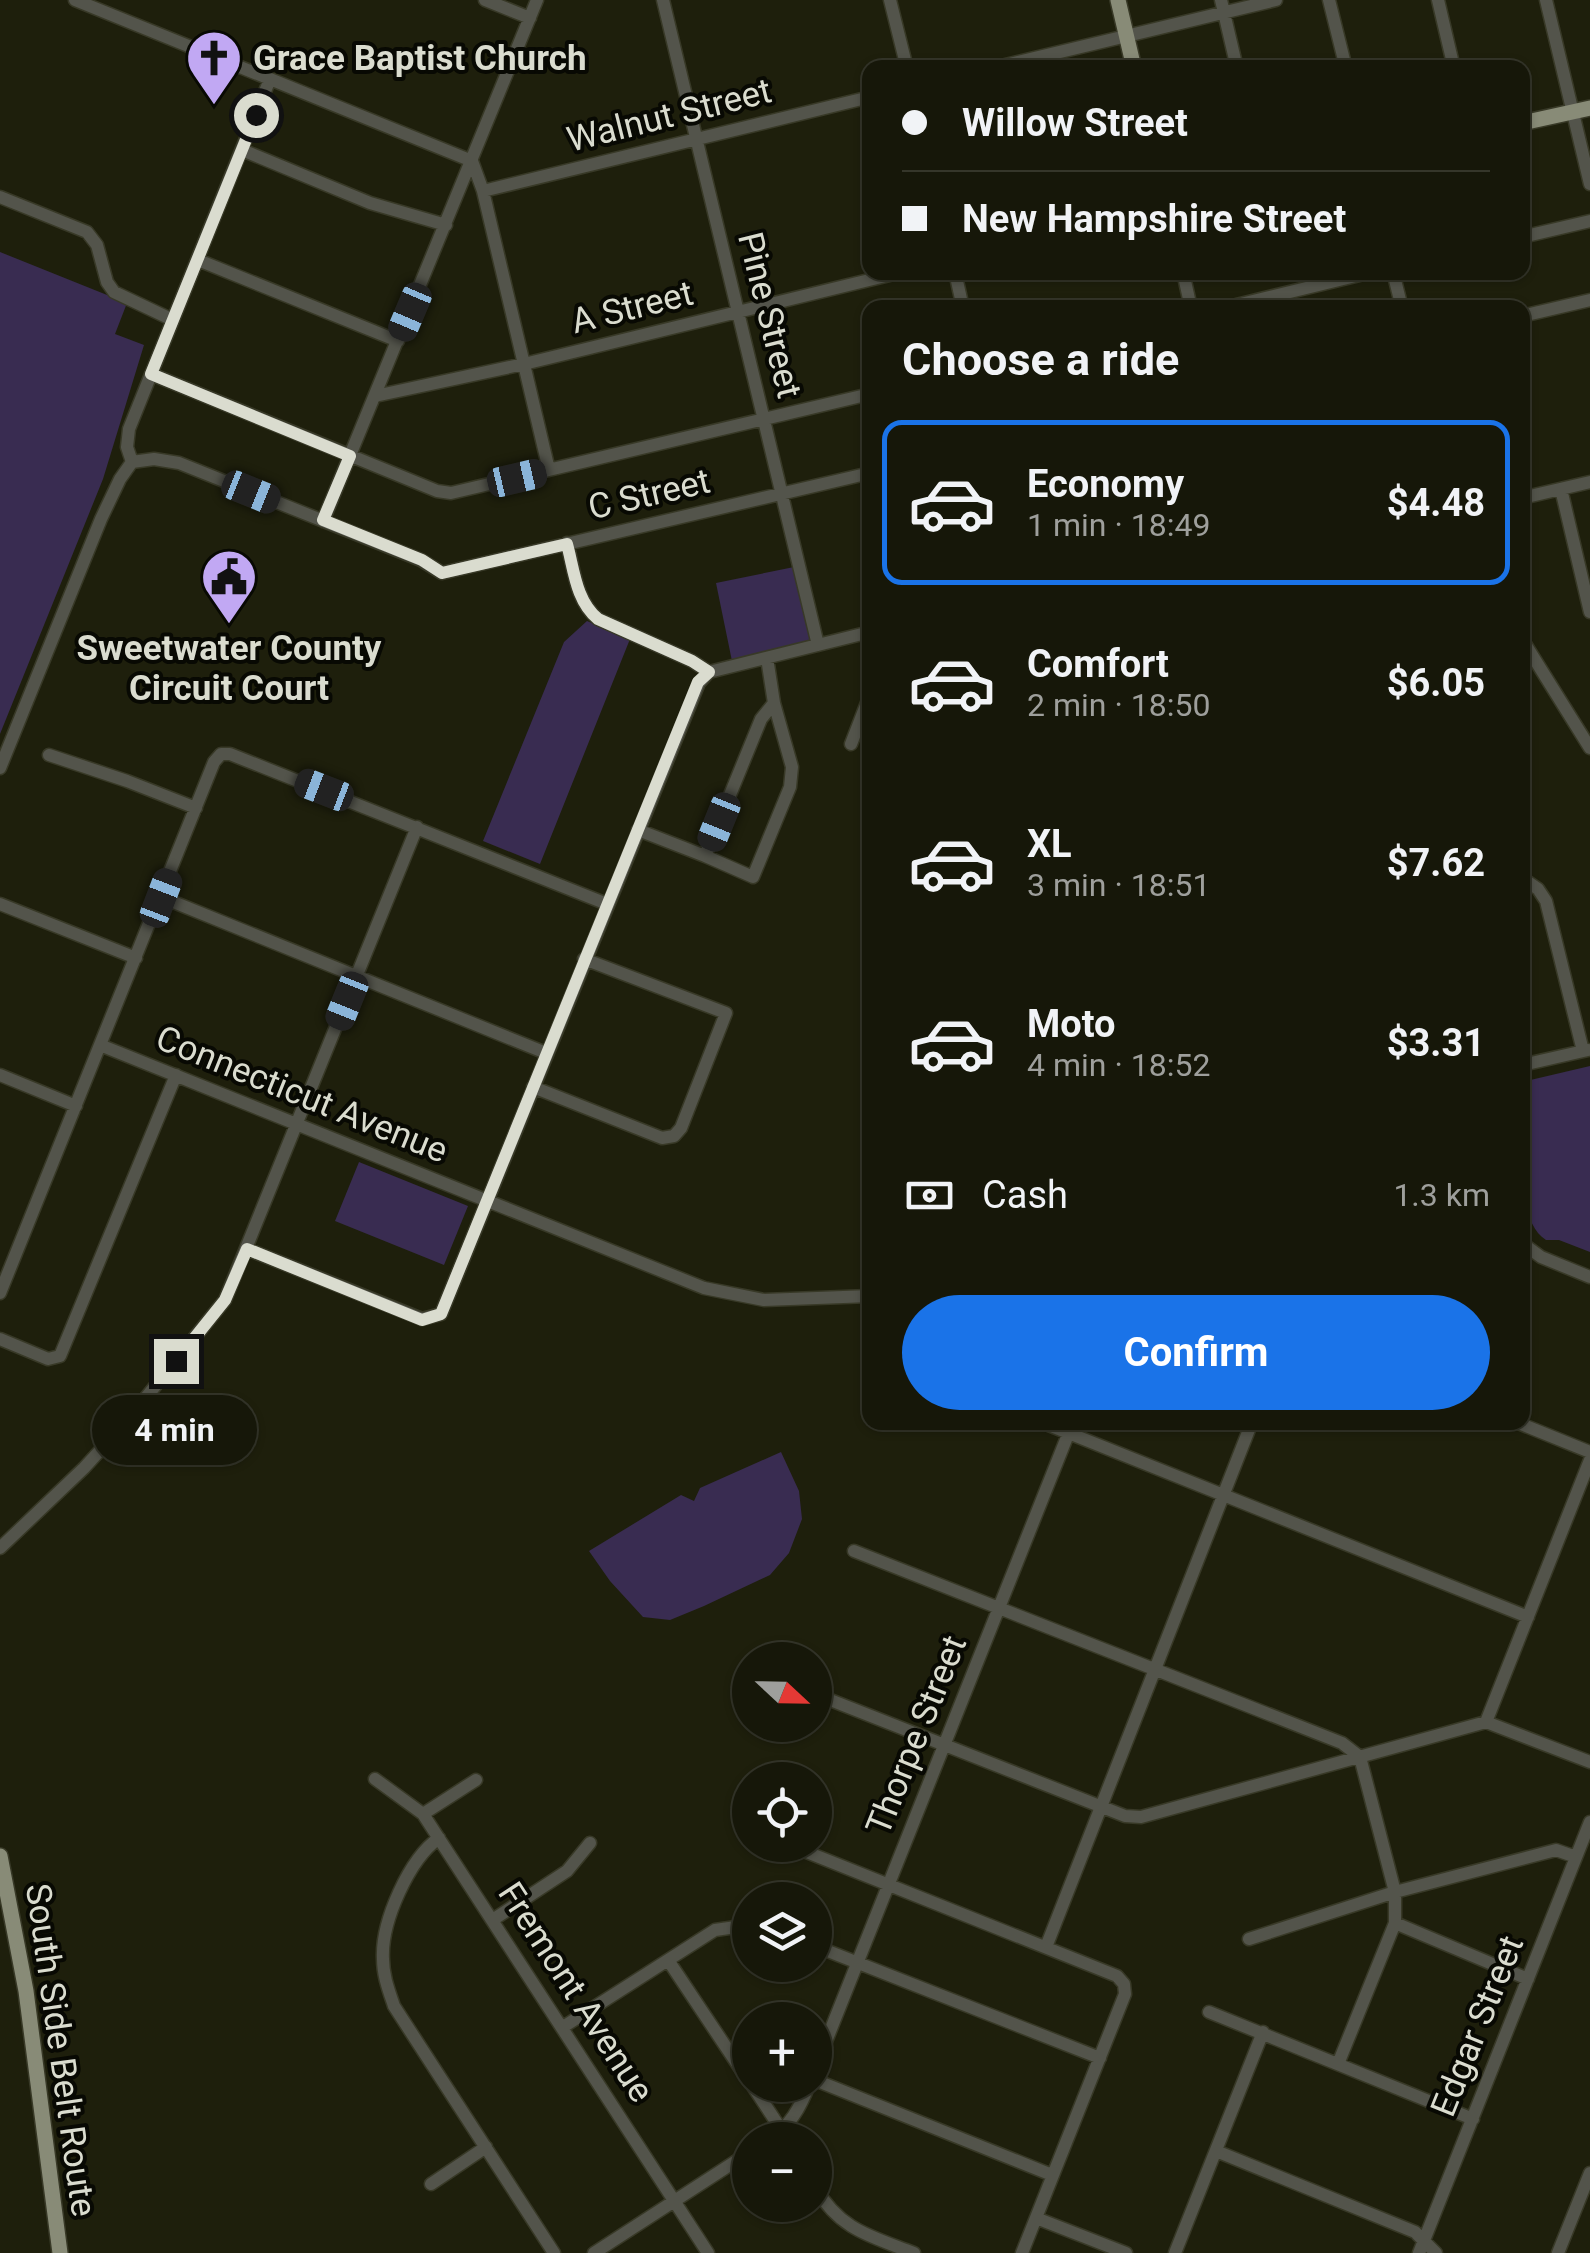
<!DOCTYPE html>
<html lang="en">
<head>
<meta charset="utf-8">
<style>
	:root { --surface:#161709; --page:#232417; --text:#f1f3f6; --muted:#9e9f9c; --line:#35362a; --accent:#1a73e8 }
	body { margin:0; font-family:Roboto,sans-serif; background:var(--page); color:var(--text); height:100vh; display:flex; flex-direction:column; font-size:38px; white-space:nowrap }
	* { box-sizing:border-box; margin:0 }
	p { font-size:32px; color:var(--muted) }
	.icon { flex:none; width:55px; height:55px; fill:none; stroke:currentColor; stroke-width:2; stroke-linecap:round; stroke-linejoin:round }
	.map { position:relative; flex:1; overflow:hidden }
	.panel { position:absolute; left:862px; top:300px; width:668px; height:1130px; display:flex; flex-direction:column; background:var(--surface); border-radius:20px; box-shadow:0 2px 8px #0004,0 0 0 2px var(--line) }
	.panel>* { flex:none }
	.hud { position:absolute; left:862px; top:60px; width:668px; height:220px; border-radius:20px; box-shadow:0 2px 8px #0004,0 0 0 2px var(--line); display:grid; align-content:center; height:220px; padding:0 40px; background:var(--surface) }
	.needle { width:65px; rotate:112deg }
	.controls { position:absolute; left:732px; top:1642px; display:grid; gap:20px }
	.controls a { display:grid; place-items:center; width:100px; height:100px; border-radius:50%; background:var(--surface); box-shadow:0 2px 8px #0004,0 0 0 2px var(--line); font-size:50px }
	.end { position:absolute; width:45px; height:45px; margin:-22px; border:12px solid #dadccf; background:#111; box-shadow:0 0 0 5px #111 }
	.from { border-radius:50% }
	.bubble { position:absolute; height:70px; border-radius:35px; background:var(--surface); box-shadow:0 2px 8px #0004,0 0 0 2px var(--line); font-size:32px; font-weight:700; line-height:70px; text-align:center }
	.car { position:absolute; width:30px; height:60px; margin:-30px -15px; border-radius:12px; box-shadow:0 0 8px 2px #0007; background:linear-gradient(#222 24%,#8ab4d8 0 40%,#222 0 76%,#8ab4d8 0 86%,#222 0) }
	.hud b { display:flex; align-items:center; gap:35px; height:95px; font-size:38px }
	.hud b+b { border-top:2px solid var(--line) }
	.hud i { width:25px; height:25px; background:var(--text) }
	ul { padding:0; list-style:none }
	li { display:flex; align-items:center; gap:30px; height:165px; margin:0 20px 15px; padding:0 20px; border:5px solid transparent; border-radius:20px }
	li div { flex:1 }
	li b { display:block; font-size:38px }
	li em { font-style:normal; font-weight:700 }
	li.current { border-color:var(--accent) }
	li>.icon { width:90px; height:90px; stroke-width:1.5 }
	h2 { padding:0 40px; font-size:45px; line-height:120px }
	.pay { display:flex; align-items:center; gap:25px; height:110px; padding:0 40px; font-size:38px }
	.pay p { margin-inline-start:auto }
	.button { display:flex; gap:20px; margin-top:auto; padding:20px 40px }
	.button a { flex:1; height:115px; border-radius:60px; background:var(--accent); color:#fff; font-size:40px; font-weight:700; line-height:115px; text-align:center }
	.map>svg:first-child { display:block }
</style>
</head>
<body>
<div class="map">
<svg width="1590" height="2253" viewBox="0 0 1590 2253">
	<rect width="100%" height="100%" fill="#1e1f0c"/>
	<!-- green -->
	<path fill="#392c51" d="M0,252L127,303L115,334L144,345L103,479L0,734Z
		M799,566L818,645L733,666L716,583Z
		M587,621L630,639L540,864L483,841L564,642Z
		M1590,1066V1252L1559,1240H1546C1511,1218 1522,1121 1522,1082Z
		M359,1162L468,1206L444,1265L335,1221Z
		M781,1452L799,1491L802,1519L789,1553L770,1575L704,1606L670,1620L643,1617L610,1581L589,1551L681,1495L694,1501L700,1488Z"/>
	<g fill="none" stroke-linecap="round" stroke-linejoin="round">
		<!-- minor casing -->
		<g stroke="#383927" stroke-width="15">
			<path id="minor" d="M75,0L472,161
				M485,0L530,18
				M663,0L818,645
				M890,0L907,68
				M1221,0L1237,68
				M1329,0L1346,68
				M1438,0L1454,68
				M1546,0L1590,184
				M993,68L1276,0
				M242,150L370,203L446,225
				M472,161L483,191L549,470
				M483,191L870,97
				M0,197L87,232L97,245L107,282L114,292L173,320
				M1522,237L1590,221
				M198,260L398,341
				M955,272L963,308
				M1183,272L1191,308
				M1393,272L1402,308
				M1224,308L1372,272
				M1522,316L1590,300
				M151,374L437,491L451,493L870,394
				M375,396L524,364L902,272
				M132,462L154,459L179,463L421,560L442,573L870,473
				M132,462L127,447L129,429L270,79
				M1561,489L1590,612
				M1522,498L1590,482
				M323,521L537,0
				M567,543C574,570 576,601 598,619L692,661L709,672
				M1522,639L1590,748
				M767,658L774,703
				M851,744L870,695
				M49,755L127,781L196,808
				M0,768L101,519L120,479L132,462
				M638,830L705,856L761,719L774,703L792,767L790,787L753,877L705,856
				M1522,878L1538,889L1546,901L1583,1051
				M161,897L546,1053
				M0,904L136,958
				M100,1045L704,1288L764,1300L870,1296
				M1522,1065L1588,1050
				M0,1075L76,1106
				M533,1087L662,1138L674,1136L681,1128L726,1013L584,959
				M1522,1243L1541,1257L1590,1277
				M247,1249L422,1319L441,1314L699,683L709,672L870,632
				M0,1293L214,762L221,754H230L607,904
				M0,1339L48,1359L60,1356L176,1075
				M1041,1422L1528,1617
				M1516,1422L1590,1452
				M0,1548L84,1468L126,1422L225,1300L417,827
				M854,1551L1342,1743L1360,1757L1395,1892V1923L1338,2064
				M815,1694L1125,1816L1141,1817L1486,1722L1590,1762
				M1486,1722L1590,1460
				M375,1779L423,1814L708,2253
				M423,1814L476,1780
				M439,1838C409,1859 381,1922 383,1959C383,1976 389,1991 394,2006L554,2253
				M789,1845L1117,1976L1124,1984L1125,1994L1022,2253
				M494,1919L567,1871L590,1843
				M1395,1923L1528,1979
				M1249,1939L1395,1892L1556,1850L1576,1857
				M815,1946L1100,2058
				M1046,1947L1252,1422
				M668,1960L750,2083
				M1209,2012L1473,2119
				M563,2027L715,1930L750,1925
				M815,2069L1073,1422
				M815,2080L1052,2175
				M752,2085L788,2140
				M769,2140C790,2126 800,2108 809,2085
				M1216,2151L1415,2232L1436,2253
				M431,2184L486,2147
				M815,2187C840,2230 870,2236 914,2253
				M1036,2218L1126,2253
				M594,2253L750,2152
				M1175,2253L1263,2032
				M1419,2253L1590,1822
				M1558,2253L1590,2173"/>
		</g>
		<!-- major casing -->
		<g stroke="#383927" stroke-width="18">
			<path id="major" d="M1118,0L1134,68
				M1522,123L1590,108
				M0,1856L26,1991L60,2253"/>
		</g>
		<!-- minor -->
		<use href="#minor" stroke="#53544b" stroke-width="12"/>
		<!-- major -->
		<use href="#major" stroke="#888b77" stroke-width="15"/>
	</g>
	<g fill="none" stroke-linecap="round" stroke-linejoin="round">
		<!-- route -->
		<path stroke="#dadccf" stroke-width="12" d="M176,1361L225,1300L247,1249L422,1320L441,1314L698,682L709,672L692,661L598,619C576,601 574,570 567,544L442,573L422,560L323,520L350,456L151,374L256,115"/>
	</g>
	<!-- icons -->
	<defs>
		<g id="church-pin" transform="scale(2.875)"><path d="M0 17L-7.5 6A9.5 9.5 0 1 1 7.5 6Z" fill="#c1a8f3" stroke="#080903"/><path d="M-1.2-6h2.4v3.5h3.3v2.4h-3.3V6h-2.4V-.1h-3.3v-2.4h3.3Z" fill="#111"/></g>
		<g id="civic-pin" transform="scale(2.875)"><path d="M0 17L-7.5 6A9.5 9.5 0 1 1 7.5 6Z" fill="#c1a8f3" stroke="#080903"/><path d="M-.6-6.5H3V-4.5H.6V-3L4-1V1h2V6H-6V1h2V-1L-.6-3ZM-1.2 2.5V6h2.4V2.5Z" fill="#111"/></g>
	</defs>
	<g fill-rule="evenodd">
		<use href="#church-pin" x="214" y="58"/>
		<use href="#civic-pin" x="229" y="577"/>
	</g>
	<g text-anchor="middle" stroke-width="8" stroke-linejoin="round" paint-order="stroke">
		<!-- poi labels -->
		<g font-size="35" font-weight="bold" fill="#dadccf" stroke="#080903" text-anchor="start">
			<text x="253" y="70">Grace Baptist Church</text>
			<text x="229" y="660" text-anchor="middle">Sweetwater County<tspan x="229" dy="40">Circuit Court</tspan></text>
		</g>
		<!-- street labels -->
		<g font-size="35" fill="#dadccf" stroke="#080903">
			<text transform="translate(669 115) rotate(-14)" y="12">Walnut Street</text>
			<text transform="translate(632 307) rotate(-14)" y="12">A Street</text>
			<text transform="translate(770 315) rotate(76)" y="12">Pine Street</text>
			<text transform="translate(649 494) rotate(-13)" y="12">C Street</text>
			<text transform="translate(302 1094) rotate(22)" y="12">Connecticut Avenue</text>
			<text transform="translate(916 1735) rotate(-68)" y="12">Thorpe Street</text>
			<text transform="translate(576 1992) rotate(57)" y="12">Fremont Avenue</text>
			<text transform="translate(1477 2026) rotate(-68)" y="12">Edgar Street</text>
			<text transform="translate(61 2050) rotate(82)" y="12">South Side Belt Route</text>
		</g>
	</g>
</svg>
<div class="controls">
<a><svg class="needle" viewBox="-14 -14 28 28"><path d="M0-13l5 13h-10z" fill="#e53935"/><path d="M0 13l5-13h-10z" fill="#9e9f9c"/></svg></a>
<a><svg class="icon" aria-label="locate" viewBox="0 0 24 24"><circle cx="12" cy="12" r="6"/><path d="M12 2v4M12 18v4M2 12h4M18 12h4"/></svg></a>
<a><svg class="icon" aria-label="layers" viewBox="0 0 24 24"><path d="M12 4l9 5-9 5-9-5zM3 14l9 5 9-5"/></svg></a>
<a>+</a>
<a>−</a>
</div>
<i class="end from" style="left:256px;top:115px"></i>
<i class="end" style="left:176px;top:1361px"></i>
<div class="bubble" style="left:92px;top:1395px;width:165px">4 min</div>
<i class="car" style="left:410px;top:312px;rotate:203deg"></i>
<i class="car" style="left:517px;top:478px;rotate:77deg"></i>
<i class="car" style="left:251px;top:492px;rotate:112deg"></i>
<i class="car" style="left:324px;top:790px;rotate:291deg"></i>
<i class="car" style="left:719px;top:822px;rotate:202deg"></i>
<i class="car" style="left:161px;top:898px;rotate:21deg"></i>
<i class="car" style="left:347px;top:1001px;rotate:202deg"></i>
<div class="hud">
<b><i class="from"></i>Willow Street</b>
<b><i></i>New Hampshire Street</b>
</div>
<section class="panel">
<h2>Choose a ride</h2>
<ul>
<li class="current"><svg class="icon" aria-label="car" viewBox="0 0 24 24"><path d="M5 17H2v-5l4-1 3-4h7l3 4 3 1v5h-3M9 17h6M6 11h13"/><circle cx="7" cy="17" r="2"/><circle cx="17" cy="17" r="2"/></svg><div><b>Economy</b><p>1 min · 18:49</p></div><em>$4.48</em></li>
<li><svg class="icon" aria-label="car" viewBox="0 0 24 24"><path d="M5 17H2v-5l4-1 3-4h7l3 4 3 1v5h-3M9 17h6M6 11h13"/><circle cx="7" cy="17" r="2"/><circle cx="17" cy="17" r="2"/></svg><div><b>Comfort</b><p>2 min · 18:50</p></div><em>$6.05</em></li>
<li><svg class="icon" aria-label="car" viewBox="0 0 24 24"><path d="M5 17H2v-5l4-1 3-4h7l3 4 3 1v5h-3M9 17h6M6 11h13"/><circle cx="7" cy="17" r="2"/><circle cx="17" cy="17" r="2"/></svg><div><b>XL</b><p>3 min · 18:51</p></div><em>$7.62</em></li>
<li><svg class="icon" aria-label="car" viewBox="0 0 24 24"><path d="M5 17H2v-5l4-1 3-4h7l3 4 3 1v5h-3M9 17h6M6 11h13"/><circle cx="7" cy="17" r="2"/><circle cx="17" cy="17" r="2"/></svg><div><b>Moto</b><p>4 min · 18:52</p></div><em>$3.31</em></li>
</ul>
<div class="pay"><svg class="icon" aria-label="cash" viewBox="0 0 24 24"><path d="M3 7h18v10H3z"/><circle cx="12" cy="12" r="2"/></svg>Cash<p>1.3 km</p></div>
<div class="button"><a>Confirm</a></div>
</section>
</div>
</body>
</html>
